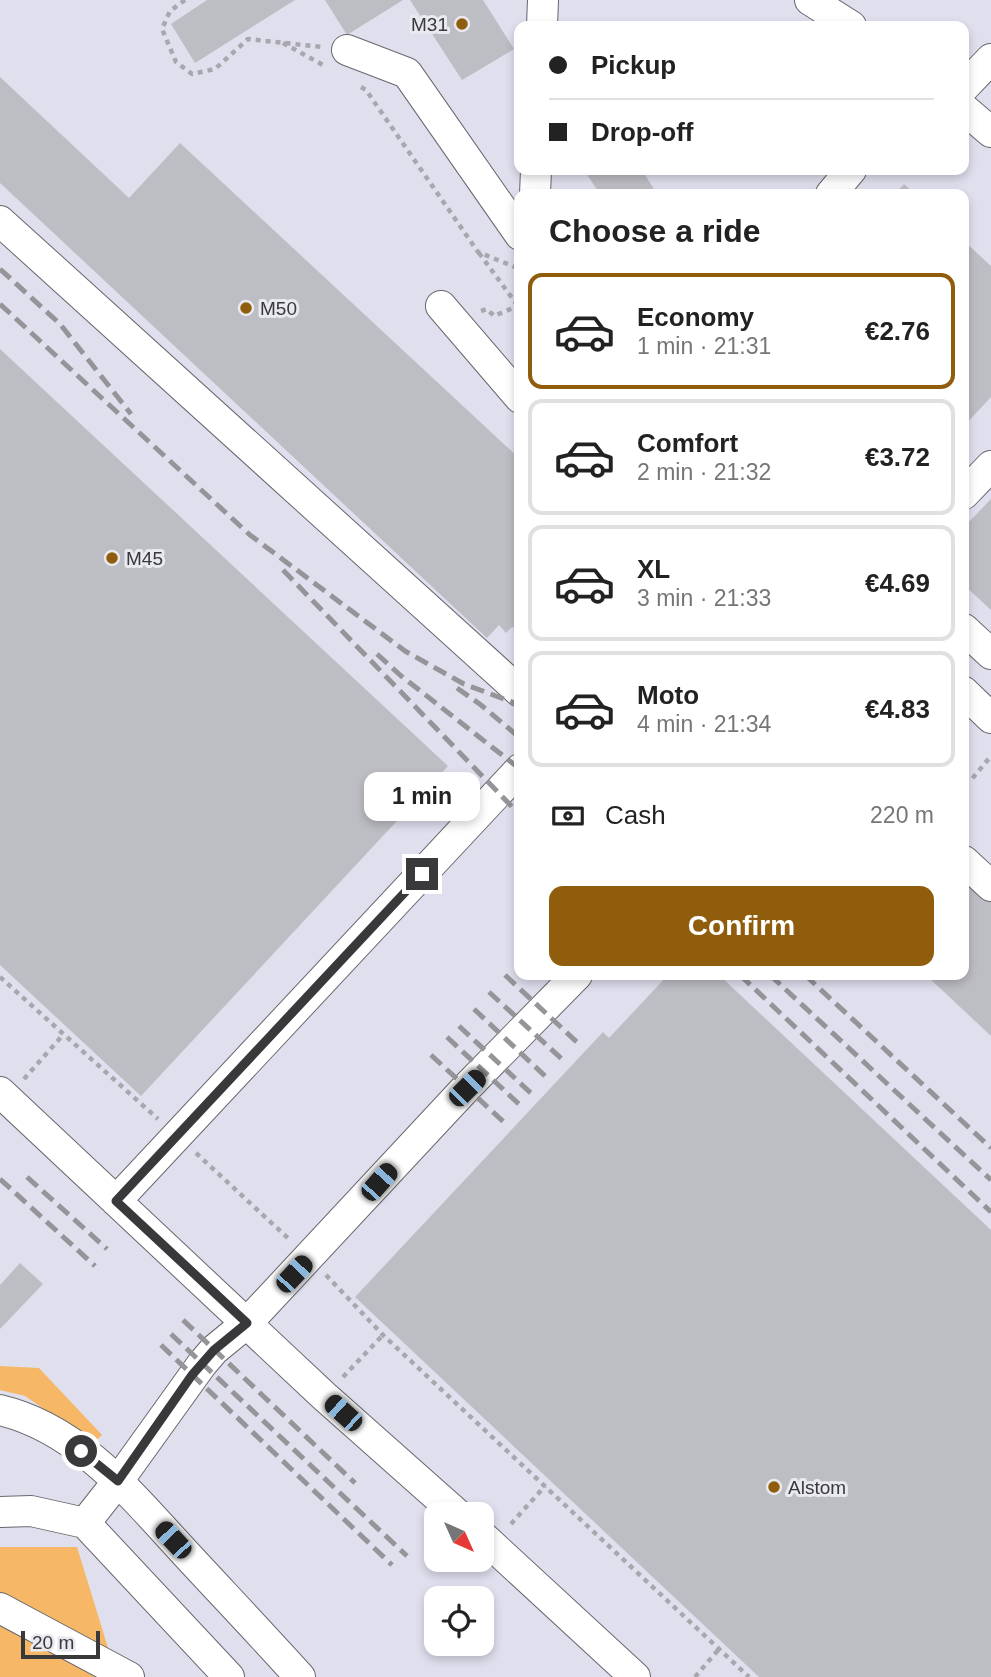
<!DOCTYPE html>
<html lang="en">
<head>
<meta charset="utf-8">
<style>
	:root { --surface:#fff; --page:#f2f2f2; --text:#222; --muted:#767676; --line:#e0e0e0; --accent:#8f5d0b }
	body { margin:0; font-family:Arial,sans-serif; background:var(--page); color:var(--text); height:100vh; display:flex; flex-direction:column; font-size:26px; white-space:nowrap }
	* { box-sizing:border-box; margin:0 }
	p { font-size:23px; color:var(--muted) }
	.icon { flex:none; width:38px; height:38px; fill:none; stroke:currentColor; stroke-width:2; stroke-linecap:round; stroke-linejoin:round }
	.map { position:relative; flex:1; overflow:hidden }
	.details { position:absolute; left:514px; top:189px; width:455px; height:791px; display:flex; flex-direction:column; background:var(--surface); border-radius:14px; box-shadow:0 4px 10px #0003 }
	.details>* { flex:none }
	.hud { position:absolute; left:514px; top:21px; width:455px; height:154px; border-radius:14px; box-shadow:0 4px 10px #0003; display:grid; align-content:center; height:154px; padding:0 35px; background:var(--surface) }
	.needle { width:46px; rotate:135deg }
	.tools { position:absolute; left:424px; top:1502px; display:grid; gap:14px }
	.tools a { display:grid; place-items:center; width:70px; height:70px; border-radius:14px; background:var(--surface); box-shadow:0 4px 10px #0003; font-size:35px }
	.scale { position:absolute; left:21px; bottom:18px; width:79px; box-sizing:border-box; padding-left:7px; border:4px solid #39383b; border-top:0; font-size:19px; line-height:24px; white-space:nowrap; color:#39383b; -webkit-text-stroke:5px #e9e9f0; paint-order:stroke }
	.end { position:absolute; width:32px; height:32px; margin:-16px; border:9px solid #39383b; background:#fff; box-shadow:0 0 0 4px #fff }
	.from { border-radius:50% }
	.bubble { position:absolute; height:49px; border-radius:14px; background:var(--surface); box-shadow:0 4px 10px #0003; font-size:23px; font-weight:700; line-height:49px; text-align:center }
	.car { position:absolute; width:21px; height:42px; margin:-21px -10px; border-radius:9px; box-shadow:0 0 5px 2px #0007; background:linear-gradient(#222 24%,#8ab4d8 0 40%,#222 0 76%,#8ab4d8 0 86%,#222 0) }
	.hud b { display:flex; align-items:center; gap:24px; height:66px; font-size:26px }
	.hud b+b { border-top:2px solid var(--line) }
	.hud i { width:18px; height:18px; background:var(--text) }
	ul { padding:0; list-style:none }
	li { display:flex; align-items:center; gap:21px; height:116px; margin:0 14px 10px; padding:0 21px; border:4px solid var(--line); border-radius:14px }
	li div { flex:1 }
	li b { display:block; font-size:26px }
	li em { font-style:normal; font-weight:700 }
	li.selected { border-color:var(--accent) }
	li>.icon { width:63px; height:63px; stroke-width:1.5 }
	h2 { padding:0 35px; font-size:32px; line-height:84px }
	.pay { display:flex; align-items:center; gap:18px; height:77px; padding:0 35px; font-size:26px }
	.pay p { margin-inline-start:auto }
	.cta { display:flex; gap:14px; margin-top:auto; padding:14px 35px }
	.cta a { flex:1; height:80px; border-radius:14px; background:var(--accent); color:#fff; font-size:28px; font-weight:700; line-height:80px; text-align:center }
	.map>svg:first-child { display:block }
</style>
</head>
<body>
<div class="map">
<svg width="991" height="1677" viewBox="0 0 991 1677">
	<rect width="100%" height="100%" fill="#e9e9f0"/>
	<!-- built -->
	<path fill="#e0dfee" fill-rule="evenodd" d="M0,0H991V1677H0ZM520,26H964V170H520ZM520,194H964V975H520ZM436,1514H481V1559H436ZM436,1598H481V1643H436Z"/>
	<!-- green -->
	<path fill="#f6b766" d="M0,1366L39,1368L102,1435L93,1443L25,1396L0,1390Z
		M0,1547H77L117,1677H0Z"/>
	<!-- building -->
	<path fill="#bdbdc4" d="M207,0H295L195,63L171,24Z
		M325,0H403L347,35Z
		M410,0H483L514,49L462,80Z
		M0,77L129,198L180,143L520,459V630L512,627L506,633L499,625L487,638L0,183Z
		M584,170H642L657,194H600Z
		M904,184L915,194H895Z
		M964,241L991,266V397L964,426Z
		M0,349L448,766L141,1096L0,965Z
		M991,499V610L964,585V527Z
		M964,875L991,902V1036L926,975H964Z
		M668,975H719L991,1230V1677H759L355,1297L603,1032L609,1038Z
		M20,1263L43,1284L0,1329V1285Z"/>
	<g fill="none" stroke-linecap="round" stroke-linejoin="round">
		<!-- minor casing -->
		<g stroke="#68676e" stroke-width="32">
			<path id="minor" d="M810,0L851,26
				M542,26L543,0
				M347,50L407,73L520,235
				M964,87L991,59
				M964,109L991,132
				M535,194L536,170
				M831,194L851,170
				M0,221L520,692
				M441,306L520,398
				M964,494L991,466
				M964,629L991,654
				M964,692L991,718
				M964,861L991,886
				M0,1092L324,1396L457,1514
				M116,1201L520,769
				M0,1410C80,1429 134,1498 187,1555C225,1596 263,1636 300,1677
				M0,1512L31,1511L85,1523
				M481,1535L635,1677
				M0,1608L129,1677
				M229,1677L85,1523L118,1481L202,1364L214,1350L247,1323L466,1088L577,975"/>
		</g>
		<!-- path -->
		<path stroke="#a8a7ad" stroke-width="4.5" stroke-dasharray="5 5" stroke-linecap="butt" d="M185,0L170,11L162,29L176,62L192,74L215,69L248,39L322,47
			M283,43L323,65
			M361,87L366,90L478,252L520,269
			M479,253L518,306
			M481,311L487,309L494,316L520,305
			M964,777L971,780L991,756
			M0,977L158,1119
			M24,1079L63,1035
			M196,1153L290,1240
			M326,1275L383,1335L749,1677
			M343,1377L383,1335
			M511,1524L545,1486
			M695,1677L719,1649"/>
		<!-- minor -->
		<use href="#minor" stroke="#fff" stroke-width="30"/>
		<!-- rail -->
		<path stroke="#959499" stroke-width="5" stroke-dasharray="14 7" stroke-linecap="butt" d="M0,269L60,324L131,414
			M0,304L250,535L405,651L464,684L520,705
			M283,570L520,815
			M377,654L400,675L520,769
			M457,688L481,705L520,738
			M505,975L580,1045
			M740,975L991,1212
			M770,975L991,1180
			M805,975L991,1148
			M489,992L563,1060
			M474,1009L545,1076
			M459,1026L534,1096
			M447,1037L521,1106
			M431,1055L507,1125
			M27,1177L107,1249
			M0,1179L95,1266
			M183,1320L355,1483
			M171,1334L407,1556
			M161,1345L392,1565"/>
	</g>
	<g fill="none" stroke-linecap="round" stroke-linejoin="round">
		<!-- route -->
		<path stroke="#39383b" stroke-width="9" d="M81,1451L118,1481L192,1375L214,1350L247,1323L116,1201L422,874"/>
	</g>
	<!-- markers -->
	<g fill="#8f5d0b" stroke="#e9e9f0" stroke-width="2.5">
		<circle cx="462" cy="24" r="7"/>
		<circle cx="246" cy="308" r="7"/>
		<circle cx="112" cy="558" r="7"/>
		<circle cx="774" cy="1487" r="7"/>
	</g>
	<g text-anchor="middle" stroke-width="6" stroke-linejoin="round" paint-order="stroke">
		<!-- poi labels -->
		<g font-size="19" fill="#39383b" stroke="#e9e9f0" text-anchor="start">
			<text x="448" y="31" text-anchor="end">M31</text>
			<text x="260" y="315">M50</text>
			<text x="126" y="565">M45</text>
			<text x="788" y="1494">Alstom</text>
		</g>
	</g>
</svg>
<div class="tools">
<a><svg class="needle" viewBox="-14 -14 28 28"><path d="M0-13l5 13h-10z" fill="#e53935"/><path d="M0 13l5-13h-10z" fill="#767676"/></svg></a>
<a><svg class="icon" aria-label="locate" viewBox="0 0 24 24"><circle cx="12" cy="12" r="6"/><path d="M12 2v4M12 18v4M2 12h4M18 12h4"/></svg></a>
</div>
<div class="scale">20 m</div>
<i class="end from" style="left:81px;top:1451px"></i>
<i class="end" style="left:422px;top:874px"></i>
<div class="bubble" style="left:364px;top:772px;width:116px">1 min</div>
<i class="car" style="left:467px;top:1088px;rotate:45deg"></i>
<i class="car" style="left:379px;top:1182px;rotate:42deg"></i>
<i class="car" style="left:294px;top:1274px;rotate:43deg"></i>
<i class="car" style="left:343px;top:1413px;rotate:312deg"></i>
<i class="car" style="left:173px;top:1540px;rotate:317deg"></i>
<div class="hud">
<b><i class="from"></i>Pickup</b>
<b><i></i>Drop-off</b>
</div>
<section class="details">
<h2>Choose a ride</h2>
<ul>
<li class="selected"><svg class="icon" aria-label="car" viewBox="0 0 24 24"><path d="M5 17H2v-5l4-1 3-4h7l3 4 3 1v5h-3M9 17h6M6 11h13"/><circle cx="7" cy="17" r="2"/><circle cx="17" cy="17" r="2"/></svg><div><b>Economy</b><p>1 min · 21:31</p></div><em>€2.76</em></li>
<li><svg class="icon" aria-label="car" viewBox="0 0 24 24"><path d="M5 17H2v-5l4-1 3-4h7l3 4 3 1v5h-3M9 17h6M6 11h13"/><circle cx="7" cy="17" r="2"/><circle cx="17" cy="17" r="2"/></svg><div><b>Comfort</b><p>2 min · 21:32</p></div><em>€3.72</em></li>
<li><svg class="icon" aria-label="car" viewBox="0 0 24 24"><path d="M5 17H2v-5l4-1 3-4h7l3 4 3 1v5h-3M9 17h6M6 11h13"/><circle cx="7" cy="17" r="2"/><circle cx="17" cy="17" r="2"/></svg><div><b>XL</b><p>3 min · 21:33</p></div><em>€4.69</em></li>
<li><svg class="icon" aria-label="car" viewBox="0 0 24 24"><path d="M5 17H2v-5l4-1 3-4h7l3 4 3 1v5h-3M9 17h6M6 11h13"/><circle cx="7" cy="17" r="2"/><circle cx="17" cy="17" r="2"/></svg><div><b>Moto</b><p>4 min · 21:34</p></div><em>€4.83</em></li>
</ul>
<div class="pay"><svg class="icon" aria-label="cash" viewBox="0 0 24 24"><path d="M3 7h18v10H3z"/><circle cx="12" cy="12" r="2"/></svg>Cash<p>220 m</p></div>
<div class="cta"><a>Confirm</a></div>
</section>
</div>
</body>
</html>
